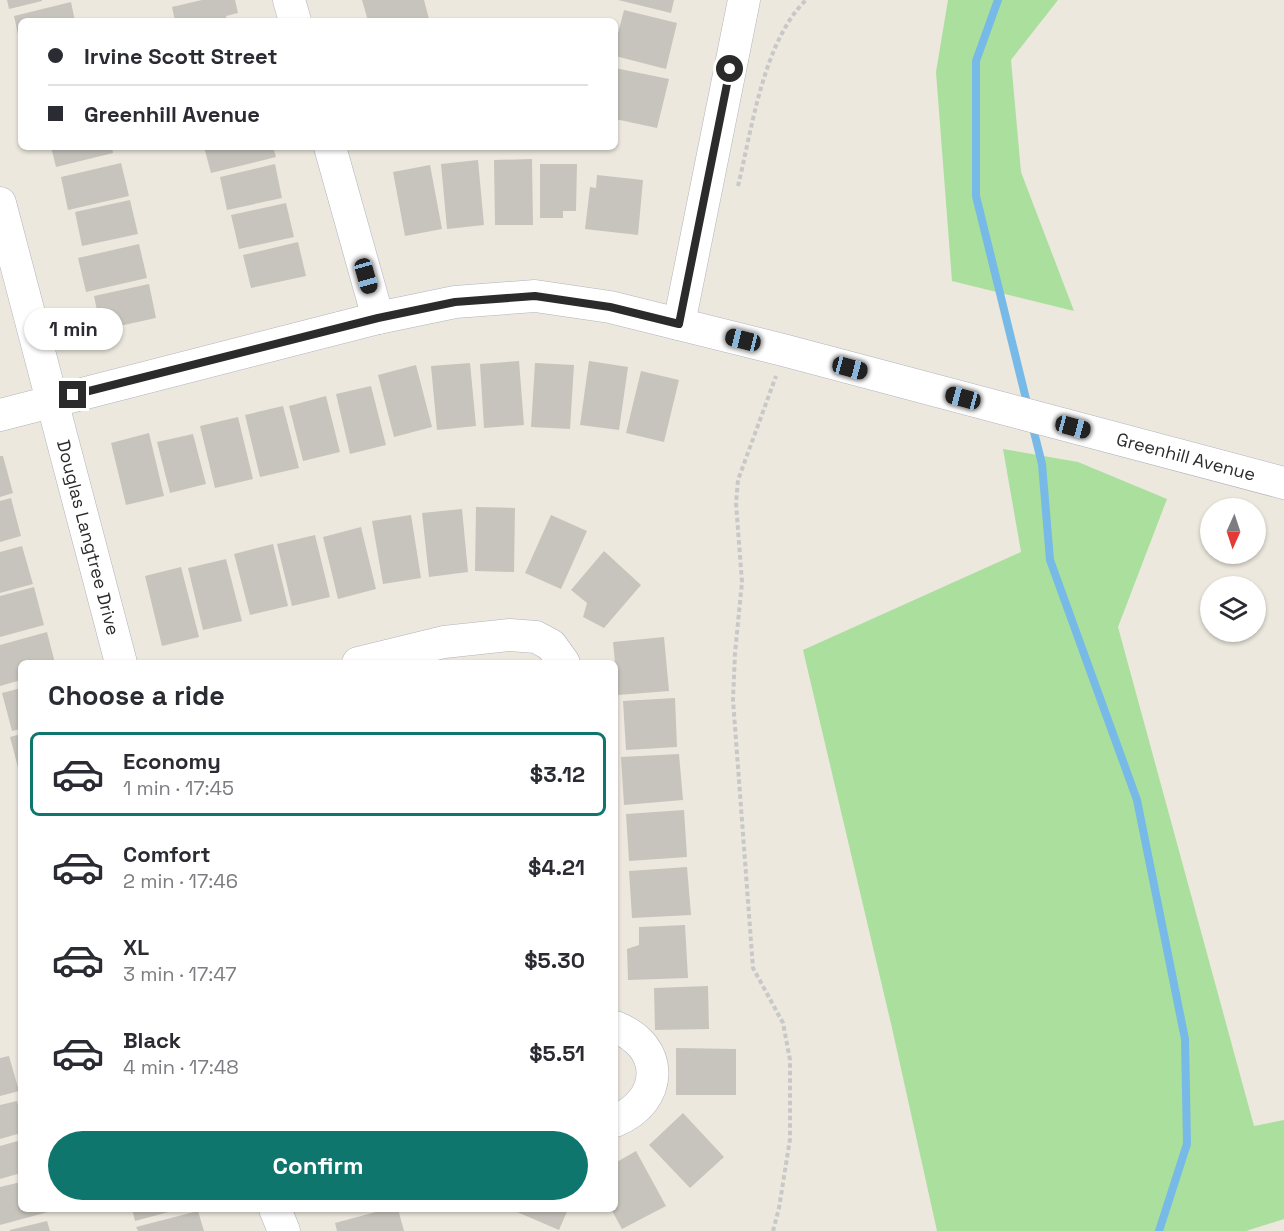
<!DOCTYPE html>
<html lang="en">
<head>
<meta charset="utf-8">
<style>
	:root { --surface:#fff; --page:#f2f2f3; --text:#2b2b33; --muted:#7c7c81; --line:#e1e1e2; --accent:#0f766e }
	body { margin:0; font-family:"Space Grotesk",sans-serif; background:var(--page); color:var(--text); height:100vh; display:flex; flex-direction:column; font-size:22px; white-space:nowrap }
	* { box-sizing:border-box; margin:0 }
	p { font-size:20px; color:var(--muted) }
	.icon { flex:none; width:33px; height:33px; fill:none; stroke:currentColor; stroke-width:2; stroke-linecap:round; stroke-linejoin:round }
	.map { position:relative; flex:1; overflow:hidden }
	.panel { position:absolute; left:18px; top:660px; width:600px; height:552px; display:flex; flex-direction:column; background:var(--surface); border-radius:9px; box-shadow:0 2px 4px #0004 }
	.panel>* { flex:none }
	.top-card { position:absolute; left:18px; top:18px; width:600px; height:132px; border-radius:9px; box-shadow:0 2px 4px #0004; display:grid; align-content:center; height:132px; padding:0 30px; background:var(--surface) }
	.needle { width:39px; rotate:183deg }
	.fabs { position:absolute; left:1200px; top:498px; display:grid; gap:12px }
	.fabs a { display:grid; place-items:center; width:66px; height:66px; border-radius:50%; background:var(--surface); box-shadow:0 2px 4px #0004; font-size:30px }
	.end { position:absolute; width:27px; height:27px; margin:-14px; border:8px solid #2b2b2b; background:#fff; box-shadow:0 0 0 3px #fff }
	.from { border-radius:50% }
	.bubble { position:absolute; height:42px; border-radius:21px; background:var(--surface); box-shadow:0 2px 4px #0004; font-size:20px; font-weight:800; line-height:42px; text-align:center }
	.car { position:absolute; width:18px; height:36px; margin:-18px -9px; border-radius:8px; box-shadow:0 0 4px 2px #0007; background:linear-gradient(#222 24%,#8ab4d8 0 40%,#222 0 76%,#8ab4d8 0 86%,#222 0) }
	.top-card b { display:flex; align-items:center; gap:21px; height:57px; font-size:22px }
	.top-card b+b { border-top:2px solid var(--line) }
	.top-card i { width:15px; height:15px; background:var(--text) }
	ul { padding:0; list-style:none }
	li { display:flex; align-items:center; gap:18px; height:84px; margin:0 12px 9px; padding:0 18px; border:3px solid transparent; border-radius:9px }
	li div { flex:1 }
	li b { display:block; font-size:22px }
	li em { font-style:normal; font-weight:800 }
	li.active { border-color:var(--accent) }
	li>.icon { width:54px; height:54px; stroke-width:1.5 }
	h2 { padding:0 30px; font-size:27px; line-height:72px }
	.action { display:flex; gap:12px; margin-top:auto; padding:12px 30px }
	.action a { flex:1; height:69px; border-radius:36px; background:var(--accent); color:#fff; font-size:24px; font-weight:800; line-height:69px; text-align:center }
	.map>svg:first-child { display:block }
</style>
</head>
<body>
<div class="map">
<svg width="1284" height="1231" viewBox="0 0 1284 1231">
	<rect width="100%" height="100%" fill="#ece8de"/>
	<!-- green -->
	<path fill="#aadf9d" d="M948,0H1058L1011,60L1021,172L1074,311L952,281L936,72Z
		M1003,449L1078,462L1167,499L1118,627L1254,1126L1284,1120V1219L1246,1231H937L892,1028L803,650L1021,552Z"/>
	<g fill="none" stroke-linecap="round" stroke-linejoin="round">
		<!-- stream -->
		<path stroke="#77b9e7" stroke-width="8" d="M998,0L976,61V196L1028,407
			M1032,424L1042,464L1050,560L1137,800L1185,1039L1187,1144L1159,1231"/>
	</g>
	<!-- building -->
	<path fill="#c7c4bd" d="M7,0H42V1L9,9Z
		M202,0H235L238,13L226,16L227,21H175L172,7Z
		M362,0H424L429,19L421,21H368Z
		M618,0H674L671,13Z
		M71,2L75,21H21L20,43L14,16Z
		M624,10L677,23L666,69L615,56V45Z
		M615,68L669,79L657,128L615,119Z
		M51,147H112L113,153L56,167Z
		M204,147H273L276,157L211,173Z
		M532,159L533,225H495L494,160Z
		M478,160L484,225L447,229L441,164Z
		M121,163L129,196L68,210L61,177Z
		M275,164L282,198L227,210L220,177Z
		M540,164H577L576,211H563V218H540Z
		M430,165L442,229L405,236L393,172Z
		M597,175L643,180L638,235L585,229L590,187L596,188Z
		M130,200L138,234L82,246L75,212Z
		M286,203L294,237L239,249L231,215Z
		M298,242L306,276L251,288L243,255Z
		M139,244L147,278L86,292L78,258Z
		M149,284L156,318L101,330L94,296Z
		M519,361L524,425L484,428L480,364Z
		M589,361L628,367L619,430L580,425Z
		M470,363L476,426L437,430L431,366Z
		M535,363L574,365L570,429L531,427Z
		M416,365L432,427L394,437L378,375Z
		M641,371L679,380L664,442L626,433Z
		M371,386L386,445L350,454L336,394Z
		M326,396L340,452L303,461L289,406Z
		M283,406L299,468L260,477L245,415Z
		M238,417L253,479L215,488L200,426Z
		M149,433L164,496L126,505L111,443Z
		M193,434L206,484L170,493L157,442Z
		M0,456H3L13,493L0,497Z
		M11,498L21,536L0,542V501Z
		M476,507L515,508L514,572L475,571Z
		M462,509L468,572L429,577L422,513Z
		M411,515L421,578L383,584L372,521Z
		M551,515L587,531L561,589L525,573Z
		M361,527L376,589L338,599L323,537Z
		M315,535L330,597L292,606L277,544Z
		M273,544L288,606L250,615L234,554Z
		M22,546L33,584L0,593V552Z
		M604,551L641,585L604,628L583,617L587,603L571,590Z
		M226,559L242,621L203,630L188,568Z
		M181,567L199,637L162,646L145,576Z
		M34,587L44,625L0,637V596Z
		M47,632L55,663H21V680L0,686V645Z
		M664,637L669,691L618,695L613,642Z
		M21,688V729L12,731L2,693Z
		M675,698L677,747L626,750L623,701Z
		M21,734V775H20L10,737Z
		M679,754L683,800L624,805L621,757Z
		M684,810L687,857L629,861L626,814Z
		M687,867L691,915L632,918L629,871Z
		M685,925L688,978L628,980L627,949L639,945V927Z
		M708,986L709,1029L655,1030L654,988Z
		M676,1048L736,1049V1095H676Z
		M9,1056L19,1091L0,1096V1058Z
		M17,1101L21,1117V1133L0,1139V1105Z
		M683,1113L724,1157L690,1188L649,1145Z
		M21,1140V1173L0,1179V1146Z
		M636,1151L666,1206L622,1229L611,1209H615V1163Z
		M21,1182V1209H47L48,1212L0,1225V1187Z
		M132,1209H176V1210L135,1221Z
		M387,1209H398L404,1231H337L335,1223Z
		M510,1209H568L559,1230Z
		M198,1211L204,1231H138L136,1227Z
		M47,1221L50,1231H10V1230Z"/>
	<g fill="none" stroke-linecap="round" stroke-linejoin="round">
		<!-- minor casing -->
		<g stroke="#b1b2bd" stroke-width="33">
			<g id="minor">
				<path d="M289,0L295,21"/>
				<path d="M330,147L378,318"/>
				<path id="s1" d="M0,203L121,663"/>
				<path d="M679,324L744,0"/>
				<path id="s2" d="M0,415L378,318L455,302L535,296L610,307L783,350L1284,483"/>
				<path d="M358,663L444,642L510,635L536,637L551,645L564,663"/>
				<path d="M615,1027C666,1046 664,1101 615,1121"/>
				<path d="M275,1209L284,1231"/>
			</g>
		</g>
		<!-- path -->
		<path stroke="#c8c8c8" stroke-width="4" stroke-dasharray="4.5 3" stroke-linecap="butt" d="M738,186C752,129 763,42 806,0
			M773,1231L779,1208L790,1139V1060L783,1023L753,968L733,700L735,653L742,582L736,503L738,480L776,376"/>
		<!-- minor -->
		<use href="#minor" stroke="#fff" stroke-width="32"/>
	</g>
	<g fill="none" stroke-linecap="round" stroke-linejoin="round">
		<!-- route -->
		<path stroke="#2b2b2b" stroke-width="8" d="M73,395L378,318L455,302L535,296L610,307L679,324L730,69"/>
	</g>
	<g text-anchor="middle" stroke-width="6" stroke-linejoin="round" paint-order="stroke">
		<!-- street labels -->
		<g font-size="18" fill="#2b2b2b" stroke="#fff">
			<text dy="6" stroke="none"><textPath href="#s2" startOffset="1220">Greenhill Avenue</textPath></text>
			<text dy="6" stroke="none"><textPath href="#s1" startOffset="346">Douglas Langtree Drive</textPath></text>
		</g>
	</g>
</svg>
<div class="fabs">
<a><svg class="needle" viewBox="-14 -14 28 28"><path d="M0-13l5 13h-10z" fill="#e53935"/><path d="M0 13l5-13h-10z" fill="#7c7c81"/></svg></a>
<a><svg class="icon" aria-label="layers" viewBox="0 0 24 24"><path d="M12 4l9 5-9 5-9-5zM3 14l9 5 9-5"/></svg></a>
</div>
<i class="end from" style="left:730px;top:69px"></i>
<i class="end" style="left:73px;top:395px"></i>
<div class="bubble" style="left:24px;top:308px;width:99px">1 min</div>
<i class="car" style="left:366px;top:276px;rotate:164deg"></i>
<i class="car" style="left:743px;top:340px;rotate:284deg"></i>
<i class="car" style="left:850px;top:368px;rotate:105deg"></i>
<i class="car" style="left:963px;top:398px;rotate:285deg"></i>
<i class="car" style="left:1073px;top:427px;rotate:105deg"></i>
<div class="top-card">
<b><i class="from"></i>Irvine Scott Street</b>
<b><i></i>Greenhill Avenue</b>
</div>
<section class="panel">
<h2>Choose a ride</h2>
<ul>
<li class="active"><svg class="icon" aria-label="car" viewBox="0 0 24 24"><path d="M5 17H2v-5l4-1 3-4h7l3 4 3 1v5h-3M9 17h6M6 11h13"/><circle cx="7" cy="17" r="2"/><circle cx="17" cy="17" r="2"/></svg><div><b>Economy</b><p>1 min · 17:45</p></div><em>$3.12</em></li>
<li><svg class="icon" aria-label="car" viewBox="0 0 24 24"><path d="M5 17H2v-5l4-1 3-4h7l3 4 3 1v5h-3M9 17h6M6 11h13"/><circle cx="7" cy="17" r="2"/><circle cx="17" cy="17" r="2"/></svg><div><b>Comfort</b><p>2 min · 17:46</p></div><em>$4.21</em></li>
<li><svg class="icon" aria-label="car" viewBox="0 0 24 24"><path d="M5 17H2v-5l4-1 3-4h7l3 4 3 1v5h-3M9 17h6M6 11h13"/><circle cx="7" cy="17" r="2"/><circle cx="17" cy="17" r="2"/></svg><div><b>XL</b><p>3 min · 17:47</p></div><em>$5.30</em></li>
<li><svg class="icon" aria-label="car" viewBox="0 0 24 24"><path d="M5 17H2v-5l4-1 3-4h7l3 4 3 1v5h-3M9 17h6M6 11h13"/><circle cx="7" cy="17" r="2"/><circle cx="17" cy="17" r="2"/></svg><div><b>Black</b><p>4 min · 17:48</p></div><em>$5.51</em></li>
</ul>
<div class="action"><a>Confirm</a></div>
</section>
</div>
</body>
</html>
